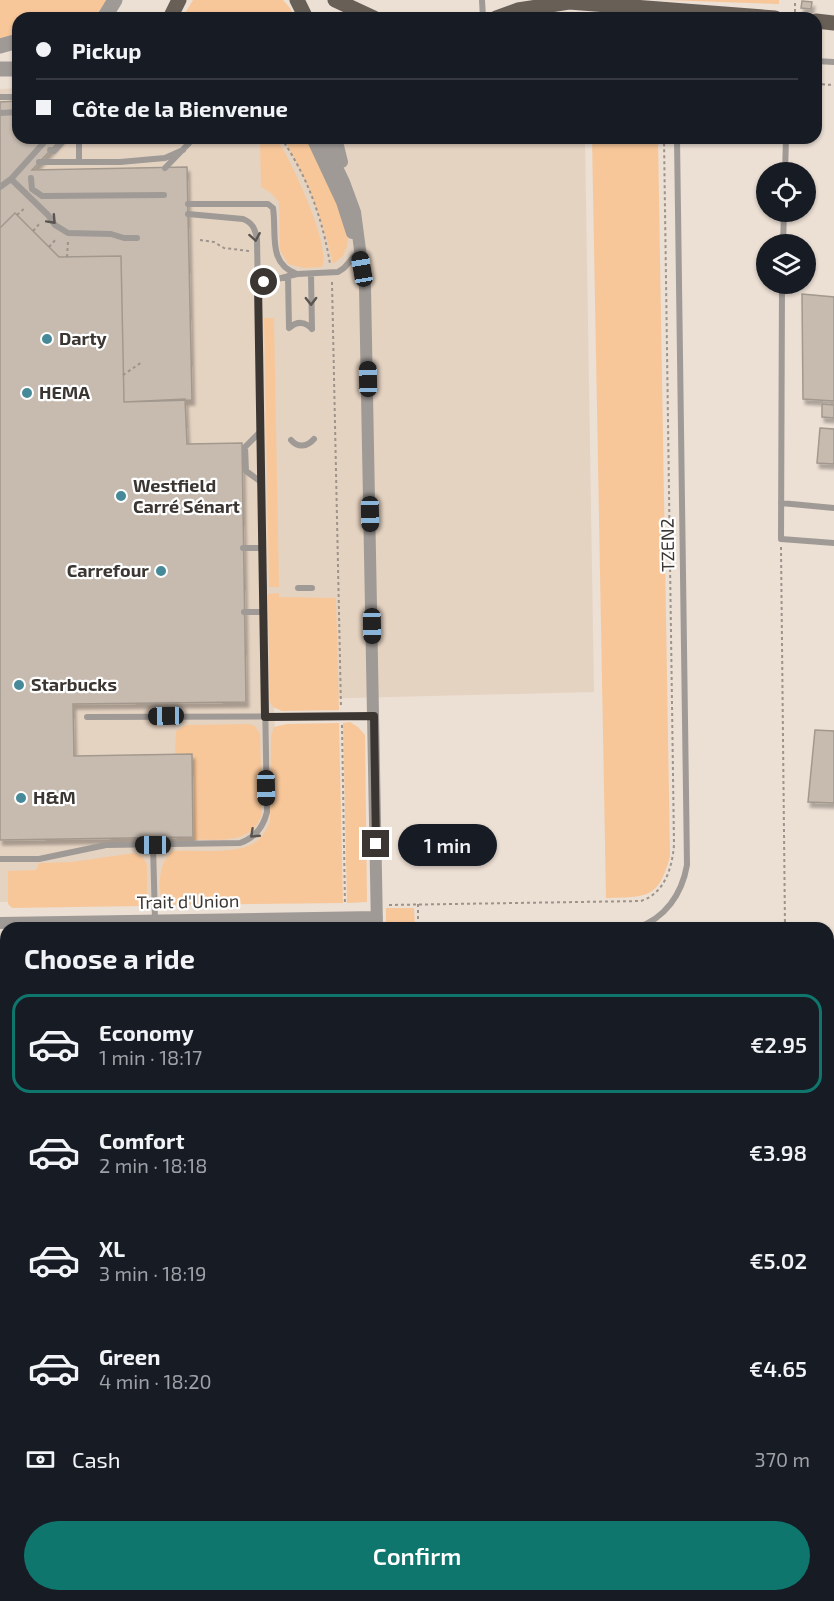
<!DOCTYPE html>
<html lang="en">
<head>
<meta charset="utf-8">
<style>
	:root { --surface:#171b24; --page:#20242c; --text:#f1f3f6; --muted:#9ea1a6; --line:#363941; --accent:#0f766e }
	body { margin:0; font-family:"Exo 2",sans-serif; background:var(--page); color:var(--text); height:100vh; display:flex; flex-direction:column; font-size:22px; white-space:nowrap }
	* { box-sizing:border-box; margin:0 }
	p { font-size:20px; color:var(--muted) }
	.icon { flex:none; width:33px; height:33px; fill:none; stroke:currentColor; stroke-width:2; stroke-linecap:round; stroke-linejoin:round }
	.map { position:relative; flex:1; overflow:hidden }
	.details { position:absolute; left:0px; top:922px; width:834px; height:680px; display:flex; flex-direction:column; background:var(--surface); border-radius:18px 18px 0 0; box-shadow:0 2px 4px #0004 }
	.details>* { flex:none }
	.banner { position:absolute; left:12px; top:12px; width:810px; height:132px; border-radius:18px; box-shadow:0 2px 4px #0004; display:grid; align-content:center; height:132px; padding:0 24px; background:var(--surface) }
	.tools { position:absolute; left:756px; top:162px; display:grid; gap:12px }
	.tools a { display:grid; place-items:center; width:60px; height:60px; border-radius:50%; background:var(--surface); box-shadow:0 2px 4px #0004; font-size:30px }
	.end { position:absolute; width:27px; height:27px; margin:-14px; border:8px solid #3b3632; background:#fff; box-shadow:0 0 0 3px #fff }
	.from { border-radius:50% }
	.bubble { position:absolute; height:42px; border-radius:21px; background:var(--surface); box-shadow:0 2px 4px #0004; font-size:20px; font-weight:600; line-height:42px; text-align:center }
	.car { position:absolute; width:18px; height:36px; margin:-18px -9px; border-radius:8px; box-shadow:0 0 4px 2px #0007; background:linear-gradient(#222 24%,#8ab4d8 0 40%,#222 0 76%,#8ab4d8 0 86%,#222 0) }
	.banner b { display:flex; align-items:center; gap:21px; height:57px; font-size:22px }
	.banner b+b { border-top:2px solid var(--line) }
	.banner i { width:15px; height:15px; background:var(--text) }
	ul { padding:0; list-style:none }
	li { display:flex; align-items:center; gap:18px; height:99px; margin:0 12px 9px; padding:0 12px; border:3px solid transparent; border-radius:18px }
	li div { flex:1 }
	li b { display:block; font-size:22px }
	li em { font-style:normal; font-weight:600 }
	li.current { border-color:var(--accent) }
	li>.icon { width:54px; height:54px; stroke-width:1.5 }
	h2 { padding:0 24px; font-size:27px; line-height:72px }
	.pay { display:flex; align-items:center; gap:15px; height:66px; padding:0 24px; font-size:22px }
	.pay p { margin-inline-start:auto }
	.action { display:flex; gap:12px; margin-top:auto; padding:12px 24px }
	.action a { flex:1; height:69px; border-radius:36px; background:var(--accent); color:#fff; font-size:24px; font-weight:600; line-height:69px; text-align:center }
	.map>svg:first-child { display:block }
</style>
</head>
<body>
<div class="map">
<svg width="834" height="1601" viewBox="0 0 834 1601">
	<defs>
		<filter id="shadow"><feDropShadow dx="2.5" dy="5" stdDeviation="1.5" flood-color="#0004"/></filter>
	</defs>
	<rect width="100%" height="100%" fill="#ecdfd4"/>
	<!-- built -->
	<path fill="#e5d3c2" d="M18,88V138H222L263,143L271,138H585L594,692L274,700L278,893L0,902V89Z"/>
	<!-- green -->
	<path fill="#f7c79a" d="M0,0H111L102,13L94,18H18V35L0,40Z
		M193,0H283L290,8L295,18H182Z
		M664,0H779V4Z
		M283,138H307L328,179L348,236L347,246L343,256L333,264C323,219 307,178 283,138Z
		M592,138H658L670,856C659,899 647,897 606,898Z
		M263,141H278C291,160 332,247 322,267L304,268L288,264L280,250L279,202L271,193L261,187L260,142Z
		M264,318H274L279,587H269Z
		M279,593V597L336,598L339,710L282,711L273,707L270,702L268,594Z
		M350,722L358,727L365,735L367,902L347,903L343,723Z
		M339,723L343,903L164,905C156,891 159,860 173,851C195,850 240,855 257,841C263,836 267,829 270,822L271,736L274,727L287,724Z
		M249,724L255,726L260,734L262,814C252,845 221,839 194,840L192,754H175L176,731L186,725Z
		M135,853L143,857L147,865V902L139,906L12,908L8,904V871L36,870L39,863L71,862Z
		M386,908H414L415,928H386Z
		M828,1458L834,1459V1508L828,1577Z
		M828,1594H834V1601H783L784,1596H828Z
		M619,1596H680V1601H619Z"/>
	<!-- building -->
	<path fill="#c7bbb0" stroke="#a3988d" stroke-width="1.5" filter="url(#shadow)" d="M802,1L812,2L811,9L801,8Z
		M18,101V138H62L32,170L187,167L192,400L124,402L121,256L59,257L15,213L0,228V102Z
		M15,213L59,257L121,256L124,402L185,399L187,444L242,443L246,702L73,704L74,756L192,754L193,837L0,840V228Z
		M802,294L834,297V401L803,399Z
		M822,404L834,405V418L822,417Z
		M820,428L834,429V464L817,463Z
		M815,730L834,731V803L808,802Z"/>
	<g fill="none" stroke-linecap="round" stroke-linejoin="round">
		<!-- path -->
		<path stroke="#9c938b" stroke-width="2" stroke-dasharray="3 3" stroke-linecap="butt" d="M795,18V0
			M816,84L834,85
			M236,138H259
			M281,138C307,175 323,220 330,264
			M17,215L26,207
			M33,231L41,222
			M200,240L214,242L224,248L249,251
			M49,247L57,238
			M67,257L68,241
			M332,282L341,708
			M123,375L142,362
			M781,547L785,928
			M342,725L345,905
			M418,904V928
			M389,905L641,901C665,893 672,868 674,845L664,138
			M0,979H6
			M0,1017H6
			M0,1053H6
			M0,1090H6
			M0,1127H6
			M0,1164H6
			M0,1201H6
			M0,1237H6
			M0,1274H6
			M0,1312H6
			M0,1349H6
			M0,1386L6,1385
			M0,1424L6,1423
			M0,1458H6
			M0,1495H6
			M0,1505L3,1601
			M20,1596V1601
			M355,1596V1601
			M789,1601V1596"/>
		<!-- service -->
		<path stroke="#9f9a96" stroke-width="6" d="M482,0L483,18
			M816,61L834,62
			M0,97H18
			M0,113L18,112
			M50,150L54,151L66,138
			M39,162H120L165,158L183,150
			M79,162V138
			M165,168L194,138
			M785,172L786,138
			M31,178L32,189L42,196L164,195
			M11,179L48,215L55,225L68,233L111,234L124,238H137
			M0,187L11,179L48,138
			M188,204H268L273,208C277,233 267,264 297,274
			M783,244L784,212
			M311,274L312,329
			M288,276L289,328
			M258,284L297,274L338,272L344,268L359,251
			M782,284L781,539L834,543
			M289,328C297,321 305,321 312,329
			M260,432L245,447L246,471L261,482
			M291,440C298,448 307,447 314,439
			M781,503L834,508
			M243,548H262
			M298,588H312
			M244,612H263
			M87,717L374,716
			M153,845L155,920
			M0,859H39L106,845L240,843C255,838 263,828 267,812L257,239C255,229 253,223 243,219L188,214
			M636,928C665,919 682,894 687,865L677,138
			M0,943H6"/>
		<!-- minor -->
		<path stroke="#9f9a96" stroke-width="12" d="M312,138L342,202L352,233
			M323,138L344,182L355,212L365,287L377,928
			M336,138L342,162
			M0,923L377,917
			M0,962H6
			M388,1596L389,1601"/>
		<!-- tertiary -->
		<path stroke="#9f9a96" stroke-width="15" d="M104,18L115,0
			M0,46L18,41
			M0,69H18"/>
		<!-- primary -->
		<path stroke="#685f57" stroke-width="15" d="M297,0L306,18
			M335,0L374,18
			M170,18L179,0
			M496,18L518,10L569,2L775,18
			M816,21L834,23"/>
	</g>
	<!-- one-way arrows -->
	<defs><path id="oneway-chevron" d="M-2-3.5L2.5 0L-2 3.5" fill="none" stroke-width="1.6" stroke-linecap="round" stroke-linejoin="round" transform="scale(1.5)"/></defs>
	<g stroke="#595450">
		<use href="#oneway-chevron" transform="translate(52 220) rotate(47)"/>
		<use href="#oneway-chevron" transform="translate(255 237) rotate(80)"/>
		<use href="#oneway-chevron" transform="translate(311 301) rotate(89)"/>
		<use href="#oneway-chevron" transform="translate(254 834) rotate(137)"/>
	</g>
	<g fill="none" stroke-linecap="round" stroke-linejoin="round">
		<!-- route -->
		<path stroke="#3b3632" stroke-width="8" d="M264,282L258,284L265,717L374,716L376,844"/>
	</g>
	<!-- markers -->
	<g fill="#468998" stroke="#fff" stroke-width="2">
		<circle cx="47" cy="339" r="6"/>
		<circle cx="27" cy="393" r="6"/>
		<circle cx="121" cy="496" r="6"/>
		<circle cx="161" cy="571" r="6"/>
		<circle cx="19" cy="685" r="6"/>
		<circle cx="21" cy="798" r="6"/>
	</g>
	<g text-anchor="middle" stroke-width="4.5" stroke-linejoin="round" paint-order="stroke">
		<!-- poi labels -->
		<g font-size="18" font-weight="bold" fill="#3b3632" stroke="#fff" text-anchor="start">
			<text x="59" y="345">Darty</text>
			<text x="39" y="399">HEMA</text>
			<text x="133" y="492">Westfield<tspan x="133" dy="21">Carré Sénart</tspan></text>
			<text x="149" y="577" text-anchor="end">Carrefour</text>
			<text x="31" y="691">Starbucks</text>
			<text x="33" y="804">H&amp;M</text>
		</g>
		<!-- street labels -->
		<g font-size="18" fill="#3b3632" stroke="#fff">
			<text transform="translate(668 545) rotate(-91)" y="6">TZEN2</text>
			<text transform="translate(188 902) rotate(-1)" y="6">Trait d'Union</text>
		</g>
	</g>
</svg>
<div class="tools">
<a><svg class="icon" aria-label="locate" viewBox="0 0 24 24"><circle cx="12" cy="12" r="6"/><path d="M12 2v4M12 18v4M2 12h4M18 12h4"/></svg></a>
<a><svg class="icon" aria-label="layers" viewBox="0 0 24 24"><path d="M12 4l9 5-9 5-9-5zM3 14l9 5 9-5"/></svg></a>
</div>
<i class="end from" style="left:264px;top:282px"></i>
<i class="end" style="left:376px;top:844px"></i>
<div class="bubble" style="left:398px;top:824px;width:99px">1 min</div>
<i class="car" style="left:362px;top:269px;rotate:350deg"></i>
<i class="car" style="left:368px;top:379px;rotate:359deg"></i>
<i class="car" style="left:370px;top:514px;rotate:179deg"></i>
<i class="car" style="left:372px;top:626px;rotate:179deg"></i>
<i class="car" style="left:166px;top:716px;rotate:269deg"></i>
<i class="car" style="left:266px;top:788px;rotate:179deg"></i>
<i class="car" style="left:153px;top:845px;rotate:270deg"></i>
<div class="banner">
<b><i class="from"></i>Pickup</b>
<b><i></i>Côte de la Bienvenue</b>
</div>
<section class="details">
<h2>Choose a ride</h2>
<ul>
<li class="current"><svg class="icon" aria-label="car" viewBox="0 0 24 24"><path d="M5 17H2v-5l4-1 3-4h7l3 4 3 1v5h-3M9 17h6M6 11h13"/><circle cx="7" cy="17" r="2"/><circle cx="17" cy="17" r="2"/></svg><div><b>Economy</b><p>1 min · 18:17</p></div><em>€2.95</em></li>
<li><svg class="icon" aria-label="car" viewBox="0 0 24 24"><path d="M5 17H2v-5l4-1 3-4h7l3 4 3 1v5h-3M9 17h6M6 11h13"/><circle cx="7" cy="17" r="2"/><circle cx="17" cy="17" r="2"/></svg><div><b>Comfort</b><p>2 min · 18:18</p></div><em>€3.98</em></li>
<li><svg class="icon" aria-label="car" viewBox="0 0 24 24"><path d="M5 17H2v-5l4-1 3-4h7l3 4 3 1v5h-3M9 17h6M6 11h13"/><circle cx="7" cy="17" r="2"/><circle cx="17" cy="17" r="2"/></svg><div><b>XL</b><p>3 min · 18:19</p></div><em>€5.02</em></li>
<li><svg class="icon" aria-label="car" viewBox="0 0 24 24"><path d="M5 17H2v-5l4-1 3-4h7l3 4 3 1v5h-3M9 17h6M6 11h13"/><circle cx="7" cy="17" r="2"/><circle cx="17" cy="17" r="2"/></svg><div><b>Green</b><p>4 min · 18:20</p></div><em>€4.65</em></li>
</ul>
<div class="pay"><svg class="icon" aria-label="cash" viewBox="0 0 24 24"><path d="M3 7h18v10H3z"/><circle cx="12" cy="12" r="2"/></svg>Cash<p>370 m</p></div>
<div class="action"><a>Confirm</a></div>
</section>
</div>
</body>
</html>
